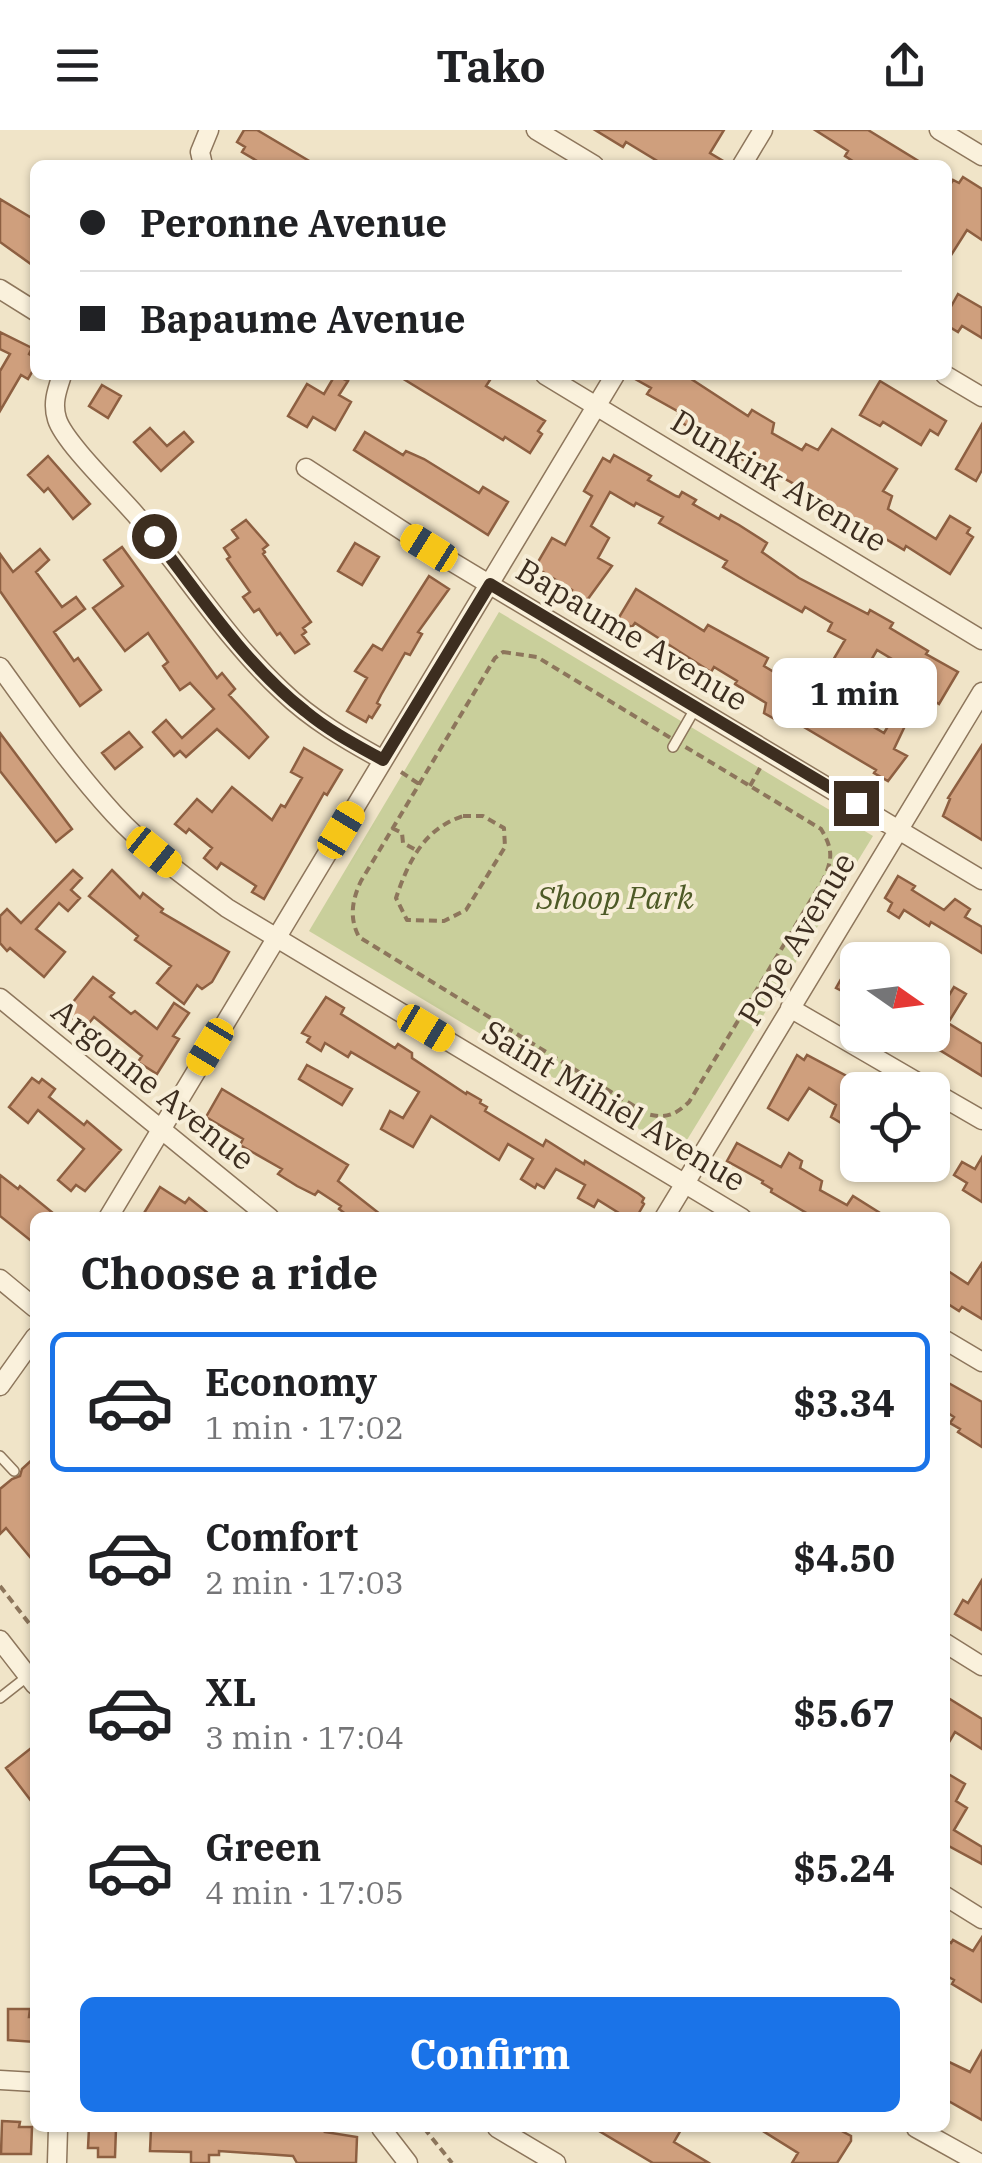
<!DOCTYPE html>
<html lang="en">
<head>
<meta charset="utf-8">
<style>
	:root { --surface:#fff; --page:#f6f6f6; --text:#202124; --muted:#757577; --line:#e0e0e0; --accent:#1a73e8 }
	body { margin:0; font-family:"IBM Plex Serif",serif; background:var(--page); color:var(--text); height:100vh; display:flex; flex-direction:column; font-size:38px; white-space:nowrap }
	* { box-sizing:border-box; margin:0 }
	p { font-size:32px; color:var(--muted) }
	.icon { flex:none; width:55px; height:55px; fill:none; stroke:currentColor; stroke-width:2; stroke-linecap:round; stroke-linejoin:round }
	.map { position:relative; flex:1; overflow:hidden }
	.details { position:absolute; left:30px; top:1082px; width:920px; height:920px; display:flex; flex-direction:column; background:var(--surface); border-radius:15px; box-shadow:0 2px 8px #0004 }
	.details>* { flex:none }
	.top-card { position:absolute; left:30px; top:30px; width:922px; height:220px; border-radius:15px; box-shadow:0 2px 8px #0004; display:grid; align-content:center; height:220px; padding:0 50px; background:var(--surface) }
	.needle { width:65px; rotate:104deg }
	.tools { position:absolute; left:840px; top:812px; display:grid; gap:20px }
	.tools a { display:grid; place-items:center; width:110px; height:110px; border-radius:15px; background:var(--surface); box-shadow:0 2px 8px #0004; font-size:50px }
	.end { position:absolute; width:45px; height:45px; margin:-22px; border:12px solid #3d2e20; background:#fff; box-shadow:0 0 0 5px #fff }
	.from { border-radius:50% }
	.bubble { position:absolute; height:70px; border-radius:15px; background:var(--surface); box-shadow:0 2px 8px #0004; font-size:32px; font-weight:700; line-height:70px; text-align:center }
	.car { position:absolute; width:30px; height:60px; margin:-30px -15px; border-radius:12px; box-shadow:0 0 8px 2px #0007; background:linear-gradient(#f5c518 24%,#345 0 40%,#f5c518 0 76%,#345 0 86%,#f5c518 0) }
	.top-card b { display:flex; align-items:center; gap:35px; height:95px; font-size:38px }
	.top-card b+b { border-top:2px solid var(--line) }
	.top-card i { width:25px; height:25px; background:var(--text) }
	ul { padding:0; list-style:none }
	li { display:flex; align-items:center; gap:30px; height:140px; margin:0 20px 15px; padding:0 30px; border:5px solid transparent; border-radius:15px }
	li div { flex:1 }
	li b { display:block; font-size:38px }
	li em { font-style:normal; font-weight:700 }
	li.active { border-color:var(--accent) }
	li>.icon { width:90px; height:90px; stroke-width:1.5 }
	h2 { padding:0 50px; font-size:45px; line-height:120px }
	.primary-button { display:flex; gap:20px; margin-top:auto; padding:20px 50px }
	.primary-button a { flex:1; height:115px; border-radius:15px; background:var(--accent); color:#fff; font-size:40px; font-weight:700; line-height:115px; text-align:center }
	header { display:flex; justify-content:space-between; align-items:center; height:130px; padding:0 50px; background:var(--surface); font-size:45px; font-weight:700 }
	.map>svg:first-child { display:block }
</style>
</head>
<body>
<header><svg class="icon" aria-label="menu" viewBox="0 0 24 24"><path d="M4 6h16M4 12h16M4 18h16"/></svg>Tako<svg class="icon" aria-label="share" viewBox="0 0 24 24"><path d="M12 15V3M7 8l5-5 5 5M5 13v7h14v-7"/></svg></header>
<div class="map">
<svg width="982" height="2033" viewBox="0 0 982 2033">
	<rect width="100%" height="100%" fill="#f0e4c8"/>
	<!-- green -->
	<path fill="#c9cf9b" d="M499,482L873,706L679,1023L309,801Z"/>
	<!-- building -->
	<path fill="#cf9f7d" stroke="#8d5f41" stroke-width="2.5" d="M244,0H257L316,35H264L242,22L245,17L237,12Z
		M595,0H724L710,23L730,35H664L626,12L623,17Z
		M815,0H868L925,35H859L845,26L848,21Z
		M963,47L982,59V110L967,100L948,130V58L953,50L959,53Z
		M0,69L35,90V137L0,112Z
		M958,164L982,178V208L962,196L958,202L948,196V182Z
		M0,202L32,218L29,224L35,228V237L28,249L21,245L0,281V241L10,224L0,219Z
		M335,245L348,251L339,265L351,272L335,300L313,287L307,297L288,286L307,254L324,264Z
		M397,245H481L490,250L486,256L545,291L538,301L542,304L530,323L505,307L503,310Z
		M628,245H685L748,286L752,280L774,293L772,303L802,320L806,314L818,320L832,299L897,339L883,361L892,366L888,379L936,409L950,386L970,398L967,403L973,407L950,444L906,416L904,420L874,402L871,407L817,375L821,369L767,339L765,343L724,319L676,289L679,282L647,264L651,258Z
		M880,251L946,291L938,305L930,300L921,315L883,292L880,296L860,285Z
		M102,255L121,266L108,288L89,276Z
		M982,294V340L976,351L956,339Z
		M150,298L167,316L184,302L193,312L161,341L134,312Z
		M365,302L403,325L406,321L424,329L479,363L483,357L508,372L488,405L354,320Z
		M614,325L651,346L648,350L676,366L679,367L682,362L696,370L693,374L719,389L721,385L739,395L767,413L762,422L799,448L868,484L870,480L893,493L890,498L928,521L926,524L958,542L939,574L914,559L918,553L901,543L905,537L877,520L866,539L852,530L832,564L837,567L833,573L884,603L903,571L914,577L894,619L907,626L888,651L874,643L876,640L787,587L780,592L764,583L766,573L735,554L737,551L714,537L711,542L635,493L632,497L618,489L636,459L704,501L708,495L768,528L764,536L789,551L794,543L805,549L816,530L829,537L845,510L828,501L832,493L805,477L802,482L745,450L723,437L727,431L659,393L663,387L636,373L634,376L610,362L591,396L609,408L598,428L612,436L585,473L570,464L572,460L535,437L552,408L565,415L592,366L584,361L603,328L610,332Z
		M48,326L90,374L73,389L48,358L44,362L28,345Z
		M246,390L268,415L263,419L265,422L263,424L311,492L303,498L306,502L302,505L309,514L295,523L280,503L277,505L259,479L254,482L243,467L250,462L227,429L230,427L224,418L238,408L232,400Z
		M355,413L379,427L362,455L338,441Z
		M122,417L217,548L222,543L235,559L229,565L268,607L249,628L217,599L186,627L180,621L174,626L153,602L166,590L182,608L214,579L190,553L180,560L163,536L168,532L148,503L125,521L93,478L123,456L104,430Z
		M40,419L49,430L36,442L62,477L76,467L85,479L54,502L74,531L78,528L101,560L80,576L0,461V424L13,442Z
		M429,446L449,459L418,502L422,504L410,525L405,523L381,565L377,573L380,575L372,588L369,586L366,592L347,581L367,548L355,541L373,515L382,520Z
		M129,602L142,617L115,639L102,623Z
		M0,603L72,699L56,712L0,641Z
		M982,615V710L943,686L950,669L948,668Z
		M304,618L342,640L327,665L324,663L264,769L252,762L256,756L221,733L217,739L204,728L212,718L189,699L186,703L175,694L197,669L212,682L232,657L272,690L281,675L285,677L302,648L291,642Z
		M73,740L82,748L71,760L80,768L68,781L59,773L36,799L65,822L44,847L10,818L7,821L0,813V786L7,779L21,793Z
		M112,740L140,768L143,763L163,779L161,782L229,822L212,852L202,859L197,855L184,874L157,853L171,836L135,810L138,806L89,766Z
		M898,746L915,756L912,760L944,780L955,769L970,779L965,787L982,797V823L931,792L929,796L904,780L899,788L888,781L892,773L885,768Z
		M858,819V869L836,858Z
		M93,847L114,863L110,867L131,884L135,881L157,899L174,873L189,883L173,906L179,909L157,944L138,932L142,926L94,887L85,898L65,882Z
		M954,857L966,864L948,893L982,914V946L915,905H932V872L942,877Z
		M326,867L344,878L341,884L395,918L398,914L412,923V928L466,964L467,962L481,970L480,973L487,977L485,981L543,1016L546,1010L584,1034L585,1031L639,1064L644,1068L642,1072L644,1074L636,1088H627L598,1070L594,1077L578,1068L585,1055L556,1039L544,1058L537,1054L535,1058L521,1049L533,1029L508,1014L499,1030L431,986L413,1017L381,999L390,981L403,988L419,962L351,922L348,927L325,913L321,921L307,912L310,907L302,903Z
		M797,925L804,930L807,925L858,952V1003L831,987L836,975L809,958L788,990L768,978Z
		M307,935L352,959L342,975L299,949Z
		M32,948L39,953L42,949L55,959L49,967L84,995L87,991L121,1020L85,1061L76,1055L71,1061L58,1050L84,1019L38,980L28,993L9,977Z
		M222,959L348,1035L338,1051L385,1088H351L339,1079L341,1076L318,1061L315,1065L297,1056L278,1044L282,1039L240,1015L243,1009L206,987Z
		M737,1013L781,1037L789,1023L802,1031L800,1038L822,1051L820,1060L847,1075L853,1066L888,1088H815L771,1062L772,1059L762,1053L763,1051L727,1031Z
		M982,1027V1072L963,1060L967,1053L954,1045L962,1032L975,1039Z
		M0,1045L18,1059L20,1056L59,1088H35V1114L0,1086Z
		M160,1057L185,1073L189,1068L214,1088H141Z
		M982,1133V1189L962,1177L959,1181L945,1172V1139L968,1154Z
		M945,1251L982,1272V1317L958,1302L960,1299L950,1293L954,1287L945,1281Z
		M35,1327V1433L6,1398L0,1404V1359L12,1349L20,1346L22,1339Z
		M982,1450V1500L955,1484L963,1470L968,1473Z
		M945,1566L982,1589V1619L955,1602L945,1619Z
		M35,1615V1676L6,1638Z
		M945,1642L965,1654L956,1671L967,1678L954,1700L982,1717V1734L945,1714Z
		M982,1807V1872L952,1854L954,1850L945,1845V1809L951,1813L953,1810L973,1821Z
		M8,1879H30L29,1887H35V1912L8,1910Z
		M982,1921V1990L945,1969V1930L970,1942Z
		M2,1991L20,1992L19,1997H32L31,2024H1Z
		M89,1998H116L115,2027H98V2018H88Z
		M151,1998L294,2000V1998H326L325,2002L357,2007L356,2033H297L293,2026L219,2021V2025H209V2033H191V2022L150,2021Z
		M594,1998H682L674,2012L709,2033H653Z
		M758,1998H836L851,2006V2011L837,2033H792L798,2023Z"/>
	<g fill="none" stroke-linecap="round" stroke-linejoin="round">
		<!-- service casing -->
		<g stroke="#8d765c" stroke-width="12">
			<path id="service" d="M673,617L696,577
				M0,1326L14,1341
				M0,1568L28,1546"/>
		</g>
		<!-- minor casing -->
		<g stroke="#8d765c" stroke-width="21">
			<path id="minor" d="M536,0L594,35
				M939,0L982,26
				M203,35L200,22L209,0
				M742,35L763,0
				M0,159L35,181
				M62,245C57,260 52,273 57,289C64,312 117,363 135,384C185,442 226,509 282,561C312,590 347,610 383,630
				M545,245L982,510
				M945,245L982,267
				M306,338L429,418L982,750
				M0,537C36,587 72,638 114,684C147,720 188,749 227,778L742,1088
				M0,868L270,1088
				M790,878L931,960
				M932,961L982,990
				M108,1088L615,245
				M664,1088L982,562
				M0,1149L35,1178
				M945,1210L982,1232
				M0,1256L35,1207
				M0,1510L35,1555
				M945,1513L982,1536
				M945,1766L982,1789
				M0,1950L35,1952
				M381,1998L408,2033
				M497,1998L556,2033
				M916,1998L979,2033
				M57,2033L58,1998"/>
		</g>
		<!-- path -->
		<path stroke="#8d765c" stroke-width="4" stroke-dasharray="8 5" stroke-linecap="butt" d="M503,522L537,527L821,699C833,719 833,729 823,750L689,972C675,985 666,989 647,984L359,807C349,788 352,770 361,751L495,528Z
			M401,642L419,654
			M750,656L760,638
			M463,686H483L504,698L505,717L466,780L444,791L407,790L396,768C409,730 424,699 463,686Z
			M392,698L402,703L403,713L418,721
			M759,856L776,867
			M499,921L511,900
			M0,1456L35,1501
			M424,1998L452,2033"/>
		<!-- service -->
		<use href="#service" stroke="#faf1dc" stroke-width="9"/>
		<!-- minor -->
		<use href="#minor" stroke="#faf1dc" stroke-width="18"/>
	</g>
	<g fill="none" stroke-linecap="round" stroke-linejoin="round">
		<!-- route -->
		<path stroke="#3d2e20" stroke-width="12" d="M154,406C200,466 245,534 305,581C329,601 356,615 383,630L490,454L856,673"/>
	</g>
	<g text-anchor="middle" stroke-width="8" stroke-linejoin="round" paint-order="stroke">
		<!-- street labels -->
		<g font-size="32" fill="#3d2e20" stroke="#f7eed8">
			<text transform="translate(779 351) rotate(31)" y="11">Dunkirk Avenue</text>
			<text transform="translate(632 505) rotate(31)" y="11">Bapaume Avenue</text>
			<text transform="translate(797 809) rotate(-59)" y="11">Pope Avenue</text>
			<text transform="translate(153 955) rotate(39)" y="11">Argonne Avenue</text>
			<text transform="translate(614 976) rotate(31)" y="11">Saint Mihiel Avenue</text>
		</g>
		<!-- park labels -->
		<g font-size="32" font-style="italic" fill="#4d5a26" stroke="#f7eed8">
			<text x="615" y="779">Shoop Park</text>
		</g>
	</g>
</svg>
<div class="tools">
<a><svg class="needle" viewBox="-14 -14 28 28"><path d="M0-13l5 13h-10z" fill="#e53935"/><path d="M0 13l5-13h-10z" fill="#757577"/></svg></a>
<a><svg class="icon" aria-label="locate" viewBox="0 0 24 24"><circle cx="12" cy="12" r="6"/><path d="M12 2v4M12 18v4M2 12h4M18 12h4"/></svg></a>
</div>
<i class="end from" style="left:154px;top:406px"></i>
<i class="end" style="left:856px;top:673px"></i>
<div class="bubble" style="left:772px;top:528px;width:165px">1 min</div>
<i class="car" style="left:429px;top:418px;rotate:302deg"></i>
<i class="car" style="left:341px;top:700px;rotate:31deg"></i>
<i class="car" style="left:154px;top:722px;rotate:129deg"></i>
<i class="car" style="left:426px;top:898px;rotate:121deg"></i>
<i class="car" style="left:210px;top:917px;rotate:211deg"></i>
<div class="top-card">
<b><i class="from"></i>Peronne Avenue</b>
<b><i></i>Bapaume Avenue</b>
</div>
<section class="details">
<h2>Choose a ride</h2>
<ul>
<li class="active"><svg class="icon" aria-label="car" viewBox="0 0 24 24"><path d="M5 17H2v-5l4-1 3-4h7l3 4 3 1v5h-3M9 17h6M6 11h13"/><circle cx="7" cy="17" r="2"/><circle cx="17" cy="17" r="2"/></svg><div><b>Economy</b><p>1 min · 17:02</p></div><em>$3.34</em></li>
<li><svg class="icon" aria-label="car" viewBox="0 0 24 24"><path d="M5 17H2v-5l4-1 3-4h7l3 4 3 1v5h-3M9 17h6M6 11h13"/><circle cx="7" cy="17" r="2"/><circle cx="17" cy="17" r="2"/></svg><div><b>Comfort</b><p>2 min · 17:03</p></div><em>$4.50</em></li>
<li><svg class="icon" aria-label="car" viewBox="0 0 24 24"><path d="M5 17H2v-5l4-1 3-4h7l3 4 3 1v5h-3M9 17h6M6 11h13"/><circle cx="7" cy="17" r="2"/><circle cx="17" cy="17" r="2"/></svg><div><b>XL</b><p>3 min · 17:04</p></div><em>$5.67</em></li>
<li><svg class="icon" aria-label="car" viewBox="0 0 24 24"><path d="M5 17H2v-5l4-1 3-4h7l3 4 3 1v5h-3M9 17h6M6 11h13"/><circle cx="7" cy="17" r="2"/><circle cx="17" cy="17" r="2"/></svg><div><b>Green</b><p>4 min · 17:05</p></div><em>$5.24</em></li>
</ul>
<div class="primary-button"><a>Confirm</a></div>
</section>
</div>
</body>
</html>
